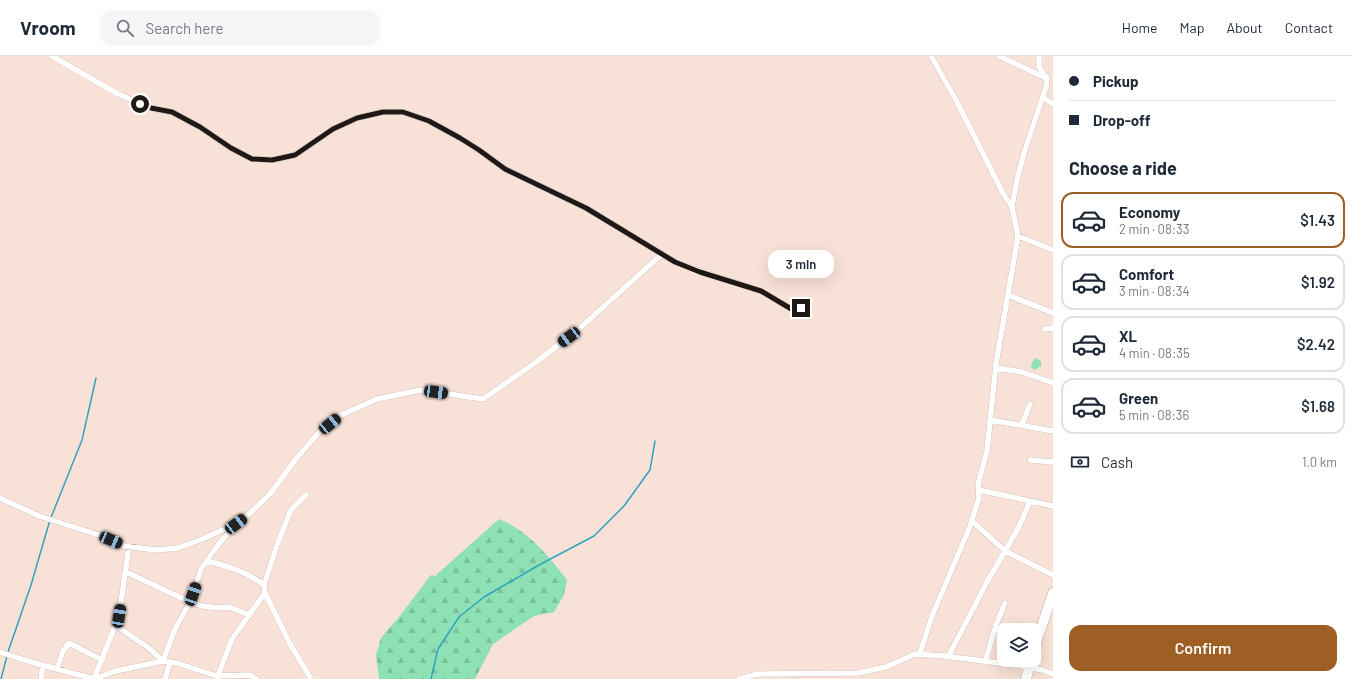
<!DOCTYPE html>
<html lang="en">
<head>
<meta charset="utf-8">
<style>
	:root { --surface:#fff; --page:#f6f6f7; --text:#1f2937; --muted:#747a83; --line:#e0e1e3; --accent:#9d5f24 }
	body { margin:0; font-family:Barlow,sans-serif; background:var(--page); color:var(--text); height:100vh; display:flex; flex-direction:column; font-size:15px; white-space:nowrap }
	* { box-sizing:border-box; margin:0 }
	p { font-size:13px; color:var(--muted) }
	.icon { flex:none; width:22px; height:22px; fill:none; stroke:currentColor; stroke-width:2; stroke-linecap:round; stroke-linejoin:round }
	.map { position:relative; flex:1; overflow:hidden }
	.drawer { display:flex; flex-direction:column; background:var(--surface); width:300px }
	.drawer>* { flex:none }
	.top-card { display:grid; align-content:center; height:88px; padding:0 16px; background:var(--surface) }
	.tools { position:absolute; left:997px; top:567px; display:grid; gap:8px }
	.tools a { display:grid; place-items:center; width:44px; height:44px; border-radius:8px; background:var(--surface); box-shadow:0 4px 16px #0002; font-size:20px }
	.end { position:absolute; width:18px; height:18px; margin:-9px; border:5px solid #201814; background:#fff; box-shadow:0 0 0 2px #fff }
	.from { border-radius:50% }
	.bubble { position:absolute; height:28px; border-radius:12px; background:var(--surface); box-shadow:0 4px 16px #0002; font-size:13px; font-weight:600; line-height:28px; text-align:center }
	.car { position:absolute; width:12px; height:24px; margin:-12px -6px; border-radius:5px; box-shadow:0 0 3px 1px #0007; background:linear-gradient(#222 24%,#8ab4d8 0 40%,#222 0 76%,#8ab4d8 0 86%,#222 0) }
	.top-card b { display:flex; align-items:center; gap:14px; height:38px; font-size:15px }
	.top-card b+b { border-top:1px solid var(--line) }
	.top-card i { width:10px; height:10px; background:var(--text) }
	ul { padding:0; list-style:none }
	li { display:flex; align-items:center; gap:12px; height:56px; margin:0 8px 6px; padding:0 8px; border:2px solid var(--line); border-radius:12px }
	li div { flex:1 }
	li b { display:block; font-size:15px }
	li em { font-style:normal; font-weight:600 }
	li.selected { border-color:var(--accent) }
	li>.icon { width:36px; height:36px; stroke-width:1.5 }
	h2 { padding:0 16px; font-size:18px; line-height:48px }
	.pay { display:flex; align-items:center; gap:10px; height:44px; padding:0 16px; font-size:15px }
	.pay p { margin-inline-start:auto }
	.action { display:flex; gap:8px; margin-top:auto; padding:8px 16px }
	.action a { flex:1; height:46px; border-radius:12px; background:var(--accent); color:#fff; font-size:16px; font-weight:600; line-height:46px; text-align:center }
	header { display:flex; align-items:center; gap:24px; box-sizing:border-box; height:56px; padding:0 20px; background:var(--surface); border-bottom:1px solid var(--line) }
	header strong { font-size:19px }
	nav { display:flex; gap:22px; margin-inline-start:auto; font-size:14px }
	.search { width:280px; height:36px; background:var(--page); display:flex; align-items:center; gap:10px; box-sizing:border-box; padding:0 14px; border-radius:12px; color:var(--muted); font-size:15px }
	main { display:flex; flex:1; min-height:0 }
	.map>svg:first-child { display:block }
</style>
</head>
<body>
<header>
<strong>Vroom</strong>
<div class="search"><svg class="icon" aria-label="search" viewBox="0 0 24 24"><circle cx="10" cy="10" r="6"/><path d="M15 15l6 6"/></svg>Search here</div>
<nav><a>Home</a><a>Map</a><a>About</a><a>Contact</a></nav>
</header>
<main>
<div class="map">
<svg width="1053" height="623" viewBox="0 0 1053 623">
	<defs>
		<pattern id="forest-firs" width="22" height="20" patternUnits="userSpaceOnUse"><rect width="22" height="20" fill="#8de1b5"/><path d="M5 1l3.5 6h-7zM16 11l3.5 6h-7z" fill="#79c09b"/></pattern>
	</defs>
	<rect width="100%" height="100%" fill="#f8e1d6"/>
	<!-- green -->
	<path fill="#8de1b5" d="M1036,302L1041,305V310L1035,314L1031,311L1032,306Z"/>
	<!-- forest -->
	<path fill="url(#forest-firs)" d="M499,463C528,475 549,500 567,524L564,539L554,556L534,560L493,588L475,623H379L376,599L381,582L399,561L431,519L435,520Z"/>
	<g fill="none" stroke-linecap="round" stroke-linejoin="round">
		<!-- stream -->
		<path stroke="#33a3bf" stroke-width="1.5" d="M8,596L31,529L50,464L82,384L96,322
			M1,623L7,600
			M431,623L438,593L459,561L484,541L539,509L594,480L624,450L650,414L655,385"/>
		<!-- street casing -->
		<g stroke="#bfa99f" stroke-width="6">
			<path id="street" d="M52,0L118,38L151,52L172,56L200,71L231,92L252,103L272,104L295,99L333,73L357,62L383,56H403L429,65L460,82L479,94L505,113L586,152L675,206L700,215L761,235L793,254L796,255L801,252
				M931,0L956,44L1004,139L1012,151
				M999,0L1046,22
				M1044,42L1053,48
				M1018,180L1053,194
				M1008,239L1053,257
				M1044,273L1053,272
				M996,312L1022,316L1053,327
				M990,364L1053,375
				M1022,369L1030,348
				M1030,404L1053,406
				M979,434L1053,450
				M0,442L39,460L99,479L124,490L157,494L178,492L200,484L236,468L249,458L270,438L296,403L320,375L339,360L377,343L421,334L483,343L535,307L580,272L662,198
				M972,465L1005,495L1053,519
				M207,505C227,510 247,516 264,529
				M126,516L190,546L202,550L219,552L228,551L250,559
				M265,537L290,588L311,623
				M115,569L149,592L163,605L175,573L190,546L201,513L218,489L235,469
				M0,596L31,606L94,623L116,615L163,605L177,607L217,620L250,619L256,623
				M920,597L932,560L969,473L979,442L978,428L987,395L996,308L1018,180L1012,151L1017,124L1024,97L1046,31L1047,22L1039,11V0
				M948,601L987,526L1019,471L1030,445
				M985,606L996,569L1005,547
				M57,613L63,595L69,587L102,604
				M217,622L232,583L265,537L264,529L277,489L291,454L306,439
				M41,623L43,609
				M94,623L119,560L129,490
				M165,623L170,606
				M739,623L758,618L858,617L886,611L915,598L945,600L1029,611L1042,614L1053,618"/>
		</g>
		<!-- highway casing -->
		<g stroke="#bfa99f" stroke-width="11">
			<path id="highway" d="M1034,593L1053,537
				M1026,623L1031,604"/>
		</g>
		<!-- street -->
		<use href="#street" stroke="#fff" stroke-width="5.5"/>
		<!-- highway -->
		<use href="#highway" stroke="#fff" stroke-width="10"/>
	</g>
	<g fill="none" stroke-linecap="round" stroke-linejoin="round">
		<!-- route -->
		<path stroke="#201814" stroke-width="5" d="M140,48L151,52L172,56L200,71L231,92L252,103L272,104L295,99L333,73L357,62L383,56H403L429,65L460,82L479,94L505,113L586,152L675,206L700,216L761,235L793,254L796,255L801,252"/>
	</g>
</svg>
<div class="tools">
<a><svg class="icon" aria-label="layers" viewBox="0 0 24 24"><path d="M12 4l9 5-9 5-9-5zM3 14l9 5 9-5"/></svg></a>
</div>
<i class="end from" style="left:140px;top:48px"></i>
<i class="end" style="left:801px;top:252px"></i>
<div class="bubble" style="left:768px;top:194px;width:66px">3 min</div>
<i class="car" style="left:569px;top:281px;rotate:233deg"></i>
<i class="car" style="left:436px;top:336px;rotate:98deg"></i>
<i class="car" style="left:330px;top:368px;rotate:51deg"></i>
<i class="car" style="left:236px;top:468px;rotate:53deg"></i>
<i class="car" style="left:111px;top:484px;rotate:113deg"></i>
<i class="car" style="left:193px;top:538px;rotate:19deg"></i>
<i class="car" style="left:119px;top:560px;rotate:9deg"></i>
</div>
<section class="drawer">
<div class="top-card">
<b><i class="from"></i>Pickup</b>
<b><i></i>Drop-off</b>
</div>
<h2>Choose a ride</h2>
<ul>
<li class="selected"><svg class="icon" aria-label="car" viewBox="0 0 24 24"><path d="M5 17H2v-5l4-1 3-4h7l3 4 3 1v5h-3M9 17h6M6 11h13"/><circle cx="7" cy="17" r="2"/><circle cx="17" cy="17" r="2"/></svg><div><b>Economy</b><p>2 min · 08:33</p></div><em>$1.43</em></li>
<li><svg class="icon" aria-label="car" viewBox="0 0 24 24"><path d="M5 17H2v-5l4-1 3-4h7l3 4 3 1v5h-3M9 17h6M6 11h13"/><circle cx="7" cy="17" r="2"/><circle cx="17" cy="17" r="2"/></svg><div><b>Comfort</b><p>3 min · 08:34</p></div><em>$1.92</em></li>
<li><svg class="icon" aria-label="car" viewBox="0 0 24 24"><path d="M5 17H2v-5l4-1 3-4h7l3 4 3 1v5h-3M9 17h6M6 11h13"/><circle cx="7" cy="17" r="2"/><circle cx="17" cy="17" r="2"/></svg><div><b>XL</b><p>4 min · 08:35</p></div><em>$2.42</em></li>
<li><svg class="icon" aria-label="car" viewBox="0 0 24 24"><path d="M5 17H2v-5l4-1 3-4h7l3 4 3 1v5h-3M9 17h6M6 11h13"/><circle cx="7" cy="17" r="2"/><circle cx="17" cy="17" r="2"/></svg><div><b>Green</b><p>5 min · 08:36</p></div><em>$1.68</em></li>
</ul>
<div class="pay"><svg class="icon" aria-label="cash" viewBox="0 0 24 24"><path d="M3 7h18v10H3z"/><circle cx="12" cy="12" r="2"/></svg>Cash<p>1.0 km</p></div>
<div class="action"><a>Confirm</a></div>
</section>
</main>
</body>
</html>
